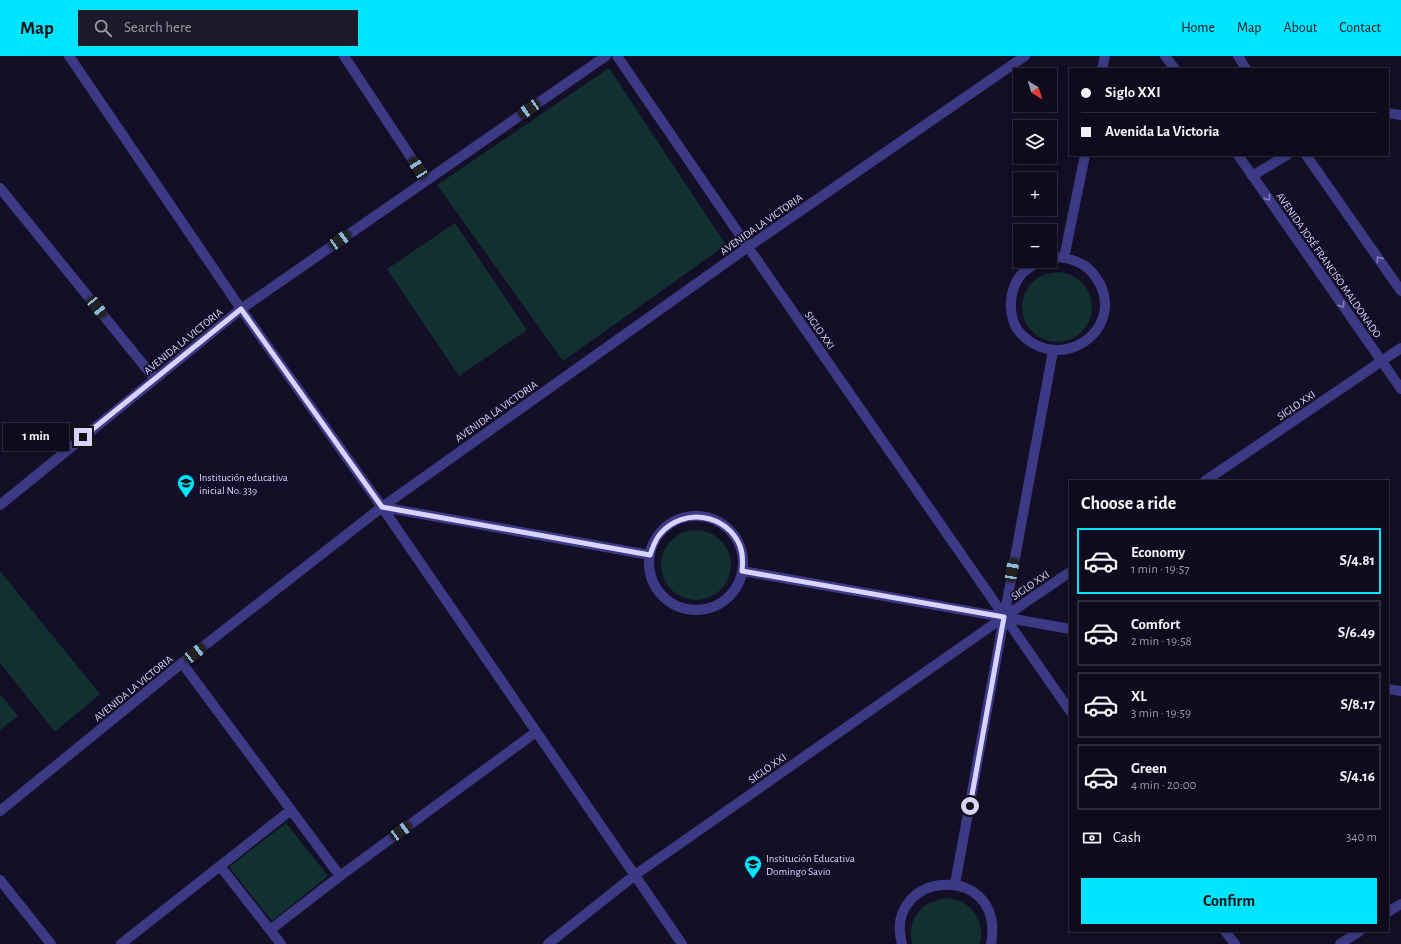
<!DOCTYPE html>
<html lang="en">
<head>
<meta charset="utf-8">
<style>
	:root { --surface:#0e0b1c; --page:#1c1929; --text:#f1f3f6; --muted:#9b9ba3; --line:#2e2b3b; --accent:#00e5ff }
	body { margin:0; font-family:"Alegreya Sans",sans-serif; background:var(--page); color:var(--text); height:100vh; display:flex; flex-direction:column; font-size:15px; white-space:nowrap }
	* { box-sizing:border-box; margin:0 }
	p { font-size:13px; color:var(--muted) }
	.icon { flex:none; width:22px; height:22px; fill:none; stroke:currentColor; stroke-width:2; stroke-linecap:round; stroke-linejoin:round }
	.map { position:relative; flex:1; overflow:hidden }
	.side { position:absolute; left:1069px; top:424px; width:320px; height:452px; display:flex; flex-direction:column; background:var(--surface); border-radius:0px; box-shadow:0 2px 10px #0003,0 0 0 1px var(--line) }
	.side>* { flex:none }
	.guide { position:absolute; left:1069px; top:12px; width:320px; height:88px; border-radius:0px; box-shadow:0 2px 10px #0003,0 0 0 1px var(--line); display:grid; align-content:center; height:88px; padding:0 12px; background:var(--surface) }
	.needle { width:26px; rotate:142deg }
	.tools { position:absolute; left:1013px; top:12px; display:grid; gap:8px }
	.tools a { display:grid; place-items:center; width:44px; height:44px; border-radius:0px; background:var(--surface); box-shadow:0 2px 10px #0003,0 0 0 1px var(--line); font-size:20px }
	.end { position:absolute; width:18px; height:18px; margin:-9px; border:5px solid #d9d4ff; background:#111; box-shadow:0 0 0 2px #111 }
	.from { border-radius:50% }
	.bubble { position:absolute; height:28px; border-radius:0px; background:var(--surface); box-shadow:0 2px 10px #0003,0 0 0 1px var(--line); font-size:13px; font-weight:600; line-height:28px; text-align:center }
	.car { position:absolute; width:12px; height:24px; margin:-12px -6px; border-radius:5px; box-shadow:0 0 3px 1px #0007; background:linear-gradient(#222 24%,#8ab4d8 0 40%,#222 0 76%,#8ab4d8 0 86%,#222 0) }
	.guide b { display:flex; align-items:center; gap:14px; height:38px; font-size:15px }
	.guide b+b { border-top:1px solid var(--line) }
	.guide i { width:10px; height:10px; background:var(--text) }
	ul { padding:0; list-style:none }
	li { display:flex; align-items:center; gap:12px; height:66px; margin:0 8px 6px; padding:0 4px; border:2px solid var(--line); border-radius:0px }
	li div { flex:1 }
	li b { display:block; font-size:15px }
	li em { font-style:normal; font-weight:600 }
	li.current { border-color:var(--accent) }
	li>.icon { width:36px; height:36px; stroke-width:1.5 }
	h2 { padding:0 12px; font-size:18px; line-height:48px }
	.pay { display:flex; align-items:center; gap:10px; height:44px; padding:0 12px; font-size:15px }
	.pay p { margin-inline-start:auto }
	.cta { display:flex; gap:8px; margin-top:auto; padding:8px 12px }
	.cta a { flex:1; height:46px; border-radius:0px; background:var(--accent); color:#111; font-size:16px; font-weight:600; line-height:46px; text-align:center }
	header { display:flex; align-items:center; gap:24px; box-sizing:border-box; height:56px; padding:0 20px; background:var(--accent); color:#111 }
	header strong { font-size:19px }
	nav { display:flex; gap:22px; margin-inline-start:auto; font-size:14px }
	.search { width:280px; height:36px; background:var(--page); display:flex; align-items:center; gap:10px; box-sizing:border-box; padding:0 14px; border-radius:0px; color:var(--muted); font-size:15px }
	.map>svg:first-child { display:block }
</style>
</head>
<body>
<header>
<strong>Map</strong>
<div class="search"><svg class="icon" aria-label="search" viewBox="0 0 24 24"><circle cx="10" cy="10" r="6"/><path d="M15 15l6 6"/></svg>Search here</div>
<nav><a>Home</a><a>Map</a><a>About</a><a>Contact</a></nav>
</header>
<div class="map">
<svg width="1401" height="888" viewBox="0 0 1401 888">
	<rect width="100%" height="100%" fill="#130f26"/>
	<!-- green -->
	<path fill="#12302f" d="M609,12L726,189L563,305L437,129Z
		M455,167L527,274L459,320L387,213Z
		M1022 251a35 35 0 1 1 70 0a35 35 0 1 1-70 0Z
		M661 509a35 35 0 1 1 70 0a35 35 0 1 1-70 0Z
		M0,515L100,638L55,676L0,607Z
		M0,638L18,660L0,674Z
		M286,767L328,820L272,865L229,811Z
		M946,842C950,843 955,843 958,844C976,851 985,871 980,888H912C907,862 921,846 946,842Z"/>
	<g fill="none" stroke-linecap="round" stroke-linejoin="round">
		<!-- minor -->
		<path stroke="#3d3a85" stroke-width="10" d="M69,0L241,253L382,451L682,888
			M344,0L426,124
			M617,0L748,191L1070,655
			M1102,13L1105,0
			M1388,57L1401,59
			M1252,120L1287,99
			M0,132L155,323
			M1064,202L1085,99
			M1040,205C1033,209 1025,213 1020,220C1008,236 1007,264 1022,279C1061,317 1123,276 1100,228C1096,221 1091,214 1085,210C1074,203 1062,200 1050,202
			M1205,425L1401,292
			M0,449L241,253L606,0
			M382,451L650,499
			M649 507a47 47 0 1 1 94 0a47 47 0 1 1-94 0Z
			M743,515L1070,573
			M182,607L340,820
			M1388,633L1401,635
			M0,755L182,607L382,451L748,191L1025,0
			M220,810L281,888
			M0,824L51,888
			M955,828L1053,295
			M1388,856L1401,848
			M270,874L340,820L536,676
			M1225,875L1235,888
			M121,888L291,754
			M548,888L635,819L1004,561L1070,516
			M902,888C882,814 1006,804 991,888
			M1340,888L1360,875"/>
		<!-- tertiary -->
		<path stroke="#3d3a85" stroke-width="10" d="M1165,0L1175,13
			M1238,0L1246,13
			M1238,99L1401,333
			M1306,99L1401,235"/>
	</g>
	<!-- one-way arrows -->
	<defs><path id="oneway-chevron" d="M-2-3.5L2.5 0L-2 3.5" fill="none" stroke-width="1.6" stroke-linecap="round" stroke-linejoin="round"/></defs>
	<g stroke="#837fbc">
		<use href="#oneway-chevron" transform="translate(1268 142) rotate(55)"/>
		<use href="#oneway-chevron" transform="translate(1379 203) rotate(-125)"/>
		<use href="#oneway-chevron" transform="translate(1342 249) rotate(55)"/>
	</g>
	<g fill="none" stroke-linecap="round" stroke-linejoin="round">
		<!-- route -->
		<path stroke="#d9d4ff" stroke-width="5" d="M83,381L241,253L382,451L650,499C653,491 655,483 661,477C684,451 727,458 740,490C743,498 743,506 742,515L1004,561L970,750"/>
	</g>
	<!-- icons -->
	<defs>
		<g id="school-pin" transform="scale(0.9)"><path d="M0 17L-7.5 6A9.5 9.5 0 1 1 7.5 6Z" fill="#00e5ff" stroke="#130f26"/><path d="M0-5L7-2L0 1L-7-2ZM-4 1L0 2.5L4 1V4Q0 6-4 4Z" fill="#111"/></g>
	</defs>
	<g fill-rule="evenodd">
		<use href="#school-pin" x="186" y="427"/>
		<use href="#school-pin" x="753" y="808"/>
	</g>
	<g text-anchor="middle" stroke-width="3.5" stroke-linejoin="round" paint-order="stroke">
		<!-- street labels -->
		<g font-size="11" fill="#d9d4ff" stroke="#130f26">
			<text transform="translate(761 168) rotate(-35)" y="4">AVENIDA LA VICTORIA</text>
			<text transform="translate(1329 209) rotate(55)" y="4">AVENIDA JOSÉ FRANCISO MALDONADO</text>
			<text transform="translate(820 274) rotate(55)" y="4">SIGLO XXI</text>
			<text transform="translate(183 285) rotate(-39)" y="4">AVENIDA LA VICTORIA</text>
			<text transform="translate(1296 349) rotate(-34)" y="4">SIGLO XXI</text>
			<text transform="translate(496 355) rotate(-35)" y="4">AVENIDA LA VICTORIA</text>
			<text transform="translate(1030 529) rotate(-34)" y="4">SIGLO XXI</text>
			<text transform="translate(133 632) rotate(-39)" y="4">AVENIDA LA VICTORIA</text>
			<text transform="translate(767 712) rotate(-35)" y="4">SIGLO XXI</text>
		</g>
		<!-- poi labels -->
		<g font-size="11" fill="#d9d4ff" stroke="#130f26" text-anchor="start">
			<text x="199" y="425">Institución educativa<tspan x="199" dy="13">inicial No. 339</tspan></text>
			<text x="766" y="806">Institución Educativa<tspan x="766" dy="13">Domingo Savio</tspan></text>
		</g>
	</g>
</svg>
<div class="tools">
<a><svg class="needle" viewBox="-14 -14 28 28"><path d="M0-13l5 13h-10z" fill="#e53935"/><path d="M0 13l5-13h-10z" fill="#9b9ba3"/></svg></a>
<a><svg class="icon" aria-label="layers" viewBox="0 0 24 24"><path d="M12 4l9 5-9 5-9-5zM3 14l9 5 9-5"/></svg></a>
<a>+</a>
<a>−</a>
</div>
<i class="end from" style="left:970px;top:750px"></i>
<i class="end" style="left:83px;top:381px"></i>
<div class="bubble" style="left:3px;top:367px;width:66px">1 min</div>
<i class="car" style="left:529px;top:53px;rotate:236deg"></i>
<i class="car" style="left:418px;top:112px;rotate:327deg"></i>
<i class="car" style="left:340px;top:184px;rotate:55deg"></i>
<i class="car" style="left:97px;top:251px;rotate:141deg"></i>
<i class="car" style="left:1012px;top:514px;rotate:10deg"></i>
<i class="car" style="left:195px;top:597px;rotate:52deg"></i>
<i class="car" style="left:401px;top:775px;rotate:54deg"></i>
<div class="guide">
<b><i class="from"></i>Siglo XXI</b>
<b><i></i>Avenida La Victoria</b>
</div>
<section class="side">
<h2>Choose a ride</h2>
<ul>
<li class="current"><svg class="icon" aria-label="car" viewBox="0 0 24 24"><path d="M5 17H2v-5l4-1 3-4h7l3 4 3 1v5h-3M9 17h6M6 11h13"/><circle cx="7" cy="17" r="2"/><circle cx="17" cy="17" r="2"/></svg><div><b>Economy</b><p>1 min · 19:57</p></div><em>S/4.81</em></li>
<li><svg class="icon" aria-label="car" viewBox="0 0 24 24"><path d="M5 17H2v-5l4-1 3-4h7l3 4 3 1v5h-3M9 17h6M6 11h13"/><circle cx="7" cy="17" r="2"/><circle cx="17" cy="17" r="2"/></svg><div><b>Comfort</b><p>2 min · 19:58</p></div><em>S/6.49</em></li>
<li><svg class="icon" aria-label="car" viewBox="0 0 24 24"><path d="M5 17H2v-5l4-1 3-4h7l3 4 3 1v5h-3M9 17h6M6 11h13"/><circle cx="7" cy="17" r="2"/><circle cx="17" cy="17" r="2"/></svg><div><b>XL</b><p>3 min · 19:59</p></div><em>S/8.17</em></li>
<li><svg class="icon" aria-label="car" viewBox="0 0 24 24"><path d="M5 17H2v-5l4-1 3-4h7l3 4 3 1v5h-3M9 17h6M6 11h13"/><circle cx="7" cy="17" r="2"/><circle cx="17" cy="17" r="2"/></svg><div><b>Green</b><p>4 min · 20:00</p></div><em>S/4.16</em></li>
</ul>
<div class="pay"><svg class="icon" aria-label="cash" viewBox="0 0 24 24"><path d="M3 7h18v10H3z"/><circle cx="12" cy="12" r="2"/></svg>Cash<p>340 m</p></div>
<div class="cta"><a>Confirm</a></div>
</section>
</div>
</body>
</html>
